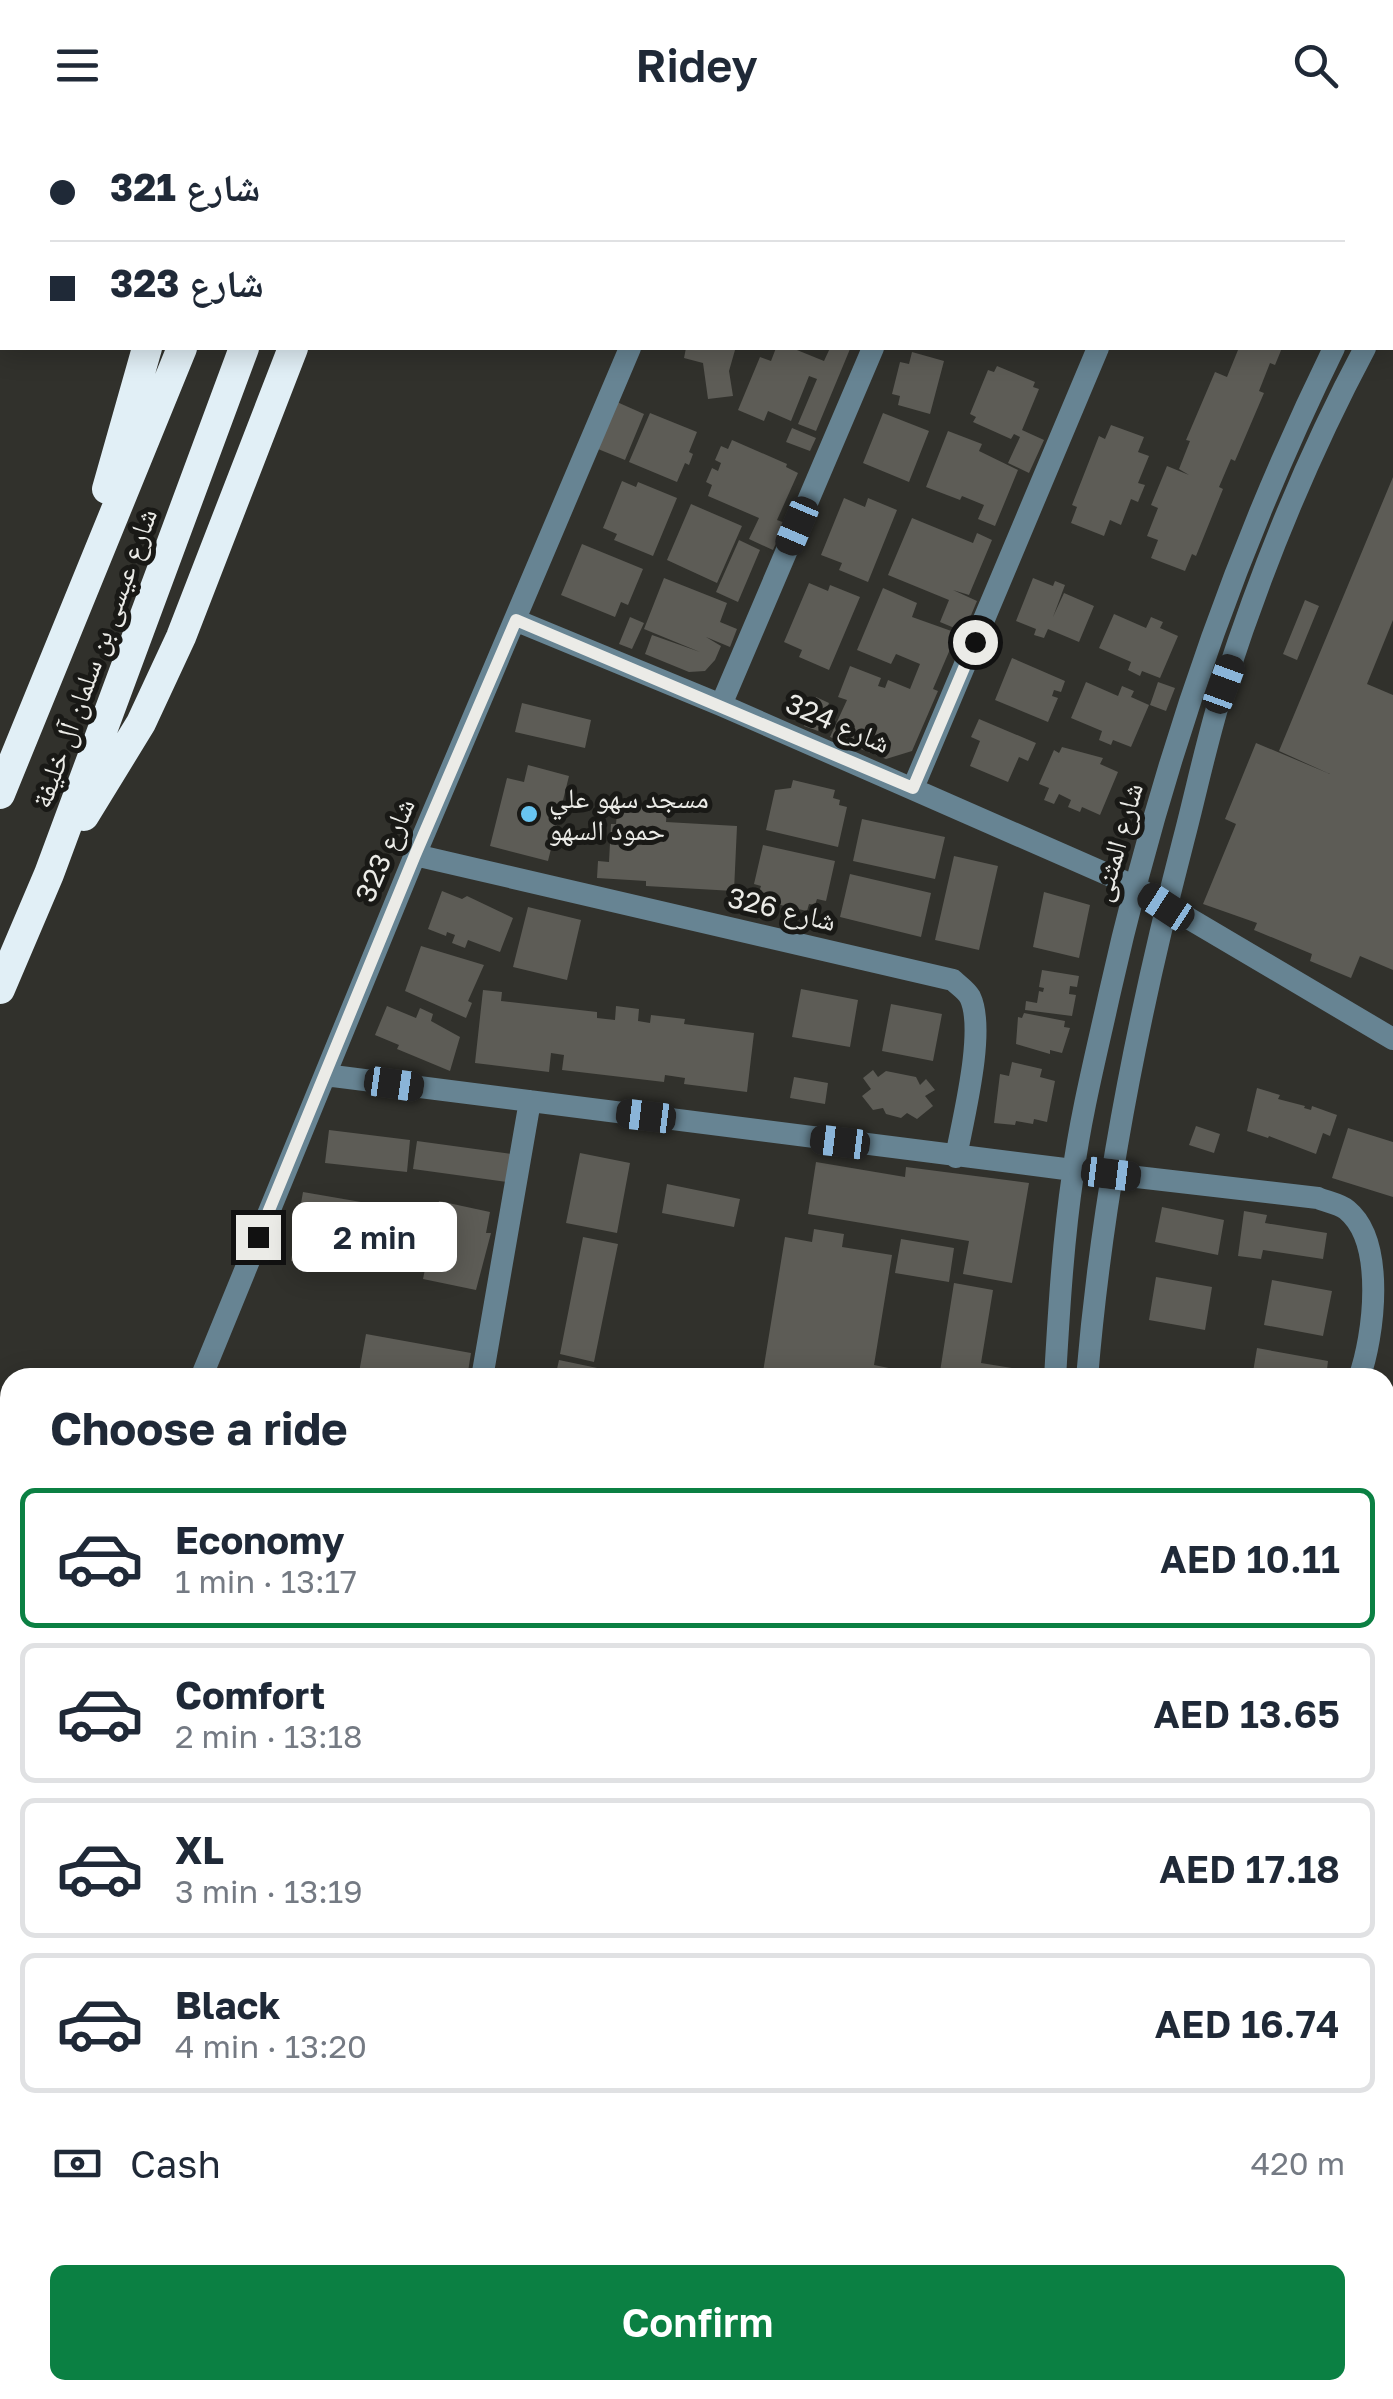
<!DOCTYPE html>
<html lang="en">
<head>
<meta charset="utf-8">
<style>
	:root { --surface:#fff; --page:#f6f6f7; --text:#1f2937; --muted:#747a83; --line:#e0e1e3; --accent:#0b8043 }
	body { margin:0; font-family:"Golos Text","Noto Naskh Arabic",sans-serif; background:var(--page); color:var(--text); height:100vh; display:flex; flex-direction:column; font-size:38px; white-space:nowrap }
	* { box-sizing:border-box; margin:0 }
	p { font-size:32px; color:var(--muted) }
	.icon { flex:none; width:55px; height:55px; fill:none; stroke:currentColor; stroke-width:2; stroke-linecap:round; stroke-linejoin:round }
	.map { position:relative; flex:1; overflow:hidden }
	.side { position:absolute; left:0px; top:1238px; width:1395px; height:1032px; display:flex; flex-direction:column; background:var(--surface); border-radius:30px 30px 0 0; box-shadow:0 5px 25px #0003 }
	.side>* { flex:none }
	.hud { position:absolute; left:0px; top:0px; width:1395px; height:220px; box-shadow:0 5px 25px #0003; display:grid; align-content:center; height:220px; padding:0 50px; background:var(--surface) }
	.end { position:absolute; width:45px; height:45px; margin:-22px; border:12px solid #ebebe7; background:#111; box-shadow:0 0 0 5px #111 }
	.from { border-radius:50% }
	.bubble { position:absolute; height:70px; border-radius:15px; background:var(--surface); box-shadow:0 5px 25px #0003; font-size:32px; font-weight:600; line-height:70px; text-align:center }
	.car { position:absolute; width:30px; height:60px; margin:-30px -15px; border-radius:12px; box-shadow:0 0 8px 2px #0007; background:linear-gradient(#222 24%,#8ab4d8 0 40%,#222 0 76%,#8ab4d8 0 86%,#222 0) }
	.hud b { display:flex; align-items:center; gap:35px; height:95px; font-size:38px }
	.hud b+b { border-top:2px solid var(--line) }
	.hud i { width:25px; height:25px; background:var(--text) }
	ul { padding:0; list-style:none }
	li { display:flex; align-items:center; gap:30px; height:140px; margin:0 20px 15px; padding:0 30px; border:5px solid var(--line); border-radius:15px }
	li div { flex:1 }
	li b { display:block; font-size:38px }
	li em { font-style:normal; font-weight:600 }
	li.active { border-color:var(--accent) }
	li>.icon { width:90px; height:90px; stroke-width:1.5 }
	h2 { padding:0 50px; font-size:45px; line-height:120px }
	.pay { display:flex; align-items:center; gap:25px; height:110px; padding:0 50px; font-size:38px }
	.pay p { margin-inline-start:auto }
	.action { display:flex; gap:20px; margin-top:auto; padding:20px 50px }
	.action a { flex:1; height:115px; border-radius:15px; background:var(--accent); color:#fff; font-size:40px; font-weight:600; line-height:115px; text-align:center }
	header { display:flex; justify-content:space-between; align-items:center; height:130px; padding:0 50px; background:var(--surface); font-size:45px; font-weight:600 }
	.map>svg:first-child { display:block }
</style>
</head>
<body>
<header><svg class="icon" aria-label="menu" viewBox="0 0 24 24"><path d="M4 6h16M4 12h16M4 18h16"/></svg>Ridey<svg class="icon" aria-label="search" viewBox="0 0 24 24"><circle cx="10" cy="10" r="6"/><path d="M15 15l6 6"/></svg></header>
<div class="map">
<svg width="1393" height="2269" viewBox="0 0 1393 2269">
	<rect width="100%" height="100%" fill="#31312c"/>
	<!-- building -->
	<path fill="#5d5c56" d="M686,218L735,220L729,241L733,266L708,269L703,233L684,228Z
		M776,218H792L824,231L830,218L850,219L816,301L798,294L817,249L809,246L791,291L768,281L764,291L738,280L760,227L771,231Z
		M1232,218H1282L1275,235L1270,233L1259,261L1264,263L1235,331L1231,329L1219,357L1223,359L1196,426L1192,424L1185,441L1151,428L1158,410L1147,406L1158,378L1151,375L1167,336L1189,345L1179,339L1190,311L1186,310L1215,242L1227,247L1238,220Z
		M912,222L944,231L930,284L898,275L900,266L892,264L900,232L909,234Z
		M997,236L1035,252L1033,257L1039,259L1022,300L1044,310L1029,343L1008,333L1020,307L1014,304L1011,309L973,292L976,287L970,284L988,240L994,242Z
		M617,272L644,284L625,330L598,319Z
		M650,283L697,302L689,322L693,324L689,335L685,333L677,352L629,332Z
		M883,283L929,301L909,352L863,333Z
		M1111,295L1144,307L1138,322L1149,326L1138,353L1145,355L1138,372L1131,369L1121,395L1110,390L1104,406L1071,393L1077,377L1072,375L1099,306L1105,309Z
		M792,298L816,308L810,321L786,312Z
		M948,301L982,314L979,321L1018,340L995,396L978,389L984,375L962,366L960,370L926,357Z
		M732,310L787,334L786,337L798,343L777,390L785,393L773,420L749,409L759,388L708,366L712,355L706,352L712,338L718,341L721,333L715,330L721,316L728,319Z
		M1393,347V490L1367,554L1393,565V840L1360,826L1351,848L1310,831L1312,824L1254,800L1257,793L1203,774L1236,694L1225,689L1256,613L1330,644L1279,621Z
		M622,351L636,357L638,352L677,368L653,426L614,410L617,404L603,398Z
		M844,368L865,377L868,368L897,380L868,452L839,440L842,433L821,425Z
		M691,374L742,396L717,453L667,430Z
		M912,388L973,413L977,403L992,410L969,465L953,460L977,471L964,502L940,492L949,470L888,445Z
		M739,410L760,420L738,472L716,462Z
		M582,414L643,439L628,475L621,472L615,487L561,465Z
		M664,448L727,473L720,492L737,499L730,517L706,507L721,516L715,530L705,541L689,542L645,524L652,505L700,522L644,499Z
		M1033,448L1053,456L1055,451L1065,455L1053,487L1064,463L1094,476L1079,512L1048,499L1044,508L1034,505L1036,499L1016,491Z
		M809,453L828,461L830,455L860,467L829,540L799,527L802,520L784,512Z
		M883,458L917,473L912,487L957,503L933,559L938,561L912,621L886,629L830,607L847,570L838,567L850,536L881,548L878,556L885,558L888,550L910,559L920,534L896,524L891,534L857,520Z
		M1305,470L1319,476L1297,530L1283,524Z
		M1114,484L1146,498L1151,487L1163,492L1160,498L1178,506L1160,548L1142,541L1140,546L1128,540L1131,532L1099,518Z
		M630,487L644,493L632,519L619,514Z
		M1012,528L1065,551L1061,562L1054,560L1052,566L1058,568L1048,592L995,570Z
		M1086,552L1118,566L1122,556L1134,561L1131,567L1149,575L1131,617L1113,610L1111,615L1099,610L1102,601L1071,588Z
		M1158,552L1175,558L1166,581L1150,575Z
		M816,567L829,573L818,601L804,596Z
		M522,573L591,590L585,618L515,602Z
		M979,589L1036,613L1028,631L1019,627L1008,652L970,636L980,611L971,607Z
		M1062,617L1103,628L1100,634L1118,642L1100,685L1082,677L1080,682L1068,677L1071,670L1059,664L1054,674L1044,670L1049,658L1039,654L1054,620L1059,623Z
		M528,635L569,646L548,731L490,716L507,648L524,652Z
		M793,650L835,660L833,668L840,670L839,675L847,677L838,717L766,700L775,660L791,658Z
		M618,673L667,679L666,692L737,696L734,761L646,756V751L597,748L598,731L609,732L611,694H616Z
		M862,689L945,707L935,749L853,731Z
		M763,715L835,731L826,771L817,769L815,775L809,774L807,781L763,771L765,763L759,762L761,756L754,754Z
		M954,726L998,736L979,820L935,810Z
		M850,744L931,763L921,807L840,787Z
		M442,761L462,769L467,766L513,788L500,822L468,810L465,818L452,813L455,805L447,802L446,806L428,799Z
		M1044,762L1090,775L1079,828L1033,817Z
		M528,777L581,790L567,850L513,837Z
		M421,816L484,835L468,871L472,873L466,888L405,861Z
		M1042,840L1079,846L1077,857L1070,856L1069,864L1076,865L1072,886L1025,880L1026,871L1037,873L1039,861L1043,862L1044,858L1039,857Z
		M801,859L858,870L850,917L792,907Z
		M483,860L502,862L501,871L597,882V888L615,890L616,876L639,879L638,891L650,893L651,885L685,889L684,894L754,903L747,962L684,954L685,948L665,945L664,952L562,940L564,925L551,923L549,942L475,933Z
		M891,874L942,884L933,931L882,921Z
		M387,876L416,888L420,878L433,884L431,891L460,907L450,941L397,919L399,915L375,905Z
		M1024,883L1065,891L1064,897L1070,898L1062,923L1050,920V924L1016,914L1018,887L1022,888Z
		M1012,932L1042,939L1040,947L1055,951L1047,992L1034,989L1033,994L1016,991L1015,995L994,993L1000,944L1009,946Z
		M873,940L878,947L886,941L916,947L920,955L926,949L935,960L925,966L933,976L917,989L907,983L901,988L886,984L883,978L873,980L862,966L871,959L863,948Z
		M794,947L828,953L825,974L790,968Z
		M1257,958L1280,965L1278,969L1305,976L1304,978L1311,980L1312,976L1337,985L1330,1006L1323,1003L1316,1024L1269,1006L1268,1008L1247,1001Z
		M1196,996L1220,1004L1214,1023L1189,1015Z
		M1348,998L1393,1012V1067L1332,1048Z
		M329,1000L410,1010L407,1042L325,1033Z
		M417,1011L511,1024L507,1052L413,1039Z
		M580,1023L630,1033L617,1103L566,1093Z
		M816,1032L905,1047L906,1037L1029,1053L1012,1153L963,1144L969,1111L808,1084Z
		M667,1054L740,1069L734,1097L662,1083Z
		M303,1062L361,1072L357,1094L348,1093L345,1111L354,1112L349,1140L291,1131Z
		M439,1071L490,1082L486,1103H491L476,1160L423,1149Z
		M1162,1077L1224,1090L1218,1125L1155,1112Z
		M1244,1081L1267,1085L1265,1093L1327,1103L1323,1129L1263,1120L1261,1129L1238,1126Z
		M814,1099L844,1104L842,1117L892,1125L874,1235L938,1248H762L785,1107L812,1112Z
		M583,1107L618,1114L594,1232L560,1224Z
		M901,1109L954,1118L949,1152L895,1143Z
		M1156,1147L1212,1157L1205,1200L1149,1190Z
		M1272,1150L1332,1161L1323,1206L1264,1195Z
		M954,1153L993,1160L981,1233L1025,1240L1024,1248H939Z
		M366,1204L471,1223L467,1248H358Z
		M1257,1218L1328,1231L1326,1248H1252Z
		M559,1230L602,1239L600,1248H555Z
		M619,1239L652,1246V1248H617Z
		M1385,1352L1393,1355V1438L1385,1435Z
		M1385,1604L1393,1605V1641L1385,1640Z
		M1385,1673L1393,1674V1706L1385,1704Z
		M1385,1809L1393,1812V1865L1385,1862Z
		M1385,1887L1393,1890V1947L1385,1944Z
		M0,2090L10,2093V2141L0,2138Z
		M0,2158L10,2161L6,2195L0,2193Z
		M64,2260H99L95,2269H60Z
		M135,2260H142L171,2269H133Z
		M262,2260H308L305,2269H259Z
		M436,2260H480L485,2261L483,2269H433Z
		M578,2260H631L629,2269H575Z
		M1198,2260H1212L1247,2263L1246,2269H1196Z"/>
	<g fill="none" stroke-linecap="round" stroke-linejoin="round">
		<!-- minor -->
		<path stroke="#678493" stroke-width="22" d="M1106,0L1112,2
			M718,2L719,0
			M965,2L966,0
			M1210,2L1211,0
			M0,18L2,20
			M1392,101H1393
			M0,161L2,155
			M1392,167L1393,166
			M515,490L721,575L1134,756L1393,909
			M721,575L873,218
			M913,658L1098,218
			M415,725L953,850C959,856 966,860 970,867C986,900 963,989 956,1027
			M325,945L1073,1040
			M1111,1044L1318,1068C1327,1072 1340,1074 1347,1080C1386,1112 1374,1206 1359,1248
			M201,1248L415,725L630,218
			M482,1248L530,971
			M1055,1248C1059,1180 1063,1111 1073,1044C1081,984 1096,925 1109,866C1159,642 1233,424 1334,218
			M1087,1248C1102,1066 1137,889 1183,712C1197,659 1208,604 1225,552C1262,438 1309,323 1365,218
			M1385,1557L1393,1559
			M0,1668L10,1656
			M0,1696L10,1700
			M0,2049L10,2052
			M1385,2062L1393,2065
			M1385,2251L1393,2252
			M812,2260L845,2269
			M1047,2260V2269
			M22,2269L25,2260
			M215,2269L219,2260
			M657,2269L659,2260
			M1073,2269V2260"/>
		<!-- highway -->
		<path stroke="#e1eff6" stroke-width="30" d="M186,0V2
			M267,2L268,0
			M323,2L324,0
			M380,2L382,0
			M107,359L147,218
			M0,664L182,218
			M84,686L141,593L181,507L293,218
			M0,859L49,744L244,218"/>
	</g>
	<g fill="none" stroke-linecap="round" stroke-linejoin="round">
		<!-- route -->
		<path stroke="#ebebe7" stroke-width="12" d="M258,1107L415,725L516,490L913,658L975,512"/>
	</g>
	<!-- markers -->
	<circle fill="#68c4f0" stroke="#191916" stroke-width="4" cx="529" cy="684" r="10"/>
	<g text-anchor="middle" stroke-width="10" stroke-linejoin="round" paint-order="stroke">
		<!-- street labels -->
		<g font-size="28" fill="#ebebe7" stroke="#191916">
			<text transform="translate(94 528) rotate(-70)" y="10">شارع عيسى بن سلمان آل خليفة</text>
			<text transform="translate(838 593) rotate(23)" y="10">شارع 324</text>
			<text transform="translate(1117 712) rotate(-74)" y="10">شارع المثنى</text>
			<text transform="translate(385 720) rotate(-67)" y="10">شارع 323</text>
			<text transform="translate(782 779) rotate(13)" y="10">شارع 326</text>
		</g>
		<!-- poi labels -->
		<g font-size="28" fill="#ebebe7" stroke="#191916" text-anchor="start">
			<text x="549" y="678">مسجد سهو علي<tspan x="549" dy="32">حمود السهو</tspan></text>
		</g>
	</g>
</svg>
<i class="end from" style="left:975px;top:512px"></i>
<i class="end" style="left:258px;top:1107px"></i>
<div class="bubble" style="left:292px;top:1072px;width:165px">2 min</div>
<i class="car" style="left:797px;top:396px;rotate:203deg"></i>
<i class="car" style="left:1224px;top:554px;rotate:20deg"></i>
<i class="car" style="left:1166px;top:777px;rotate:303deg"></i>
<i class="car" style="left:394px;top:954px;rotate:98deg"></i>
<i class="car" style="left:646px;top:986px;rotate:277deg"></i>
<i class="car" style="left:840px;top:1012px;rotate:277deg"></i>
<i class="car" style="left:1111px;top:1044px;rotate:97deg"></i>
<div class="hud">
<b><i class="from"></i>شارع 321</b>
<b><i></i>شارع 323</b>
</div>
<section class="side">
<h2>Choose a ride</h2>
<ul>
<li class="active"><svg class="icon" aria-label="car" viewBox="0 0 24 24"><path d="M5 17H2v-5l4-1 3-4h7l3 4 3 1v5h-3M9 17h6M6 11h13"/><circle cx="7" cy="17" r="2"/><circle cx="17" cy="17" r="2"/></svg><div><b>Economy</b><p>1 min · 13:17</p></div><em>AED 10.11</em></li>
<li><svg class="icon" aria-label="car" viewBox="0 0 24 24"><path d="M5 17H2v-5l4-1 3-4h7l3 4 3 1v5h-3M9 17h6M6 11h13"/><circle cx="7" cy="17" r="2"/><circle cx="17" cy="17" r="2"/></svg><div><b>Comfort</b><p>2 min · 13:18</p></div><em>AED 13.65</em></li>
<li><svg class="icon" aria-label="car" viewBox="0 0 24 24"><path d="M5 17H2v-5l4-1 3-4h7l3 4 3 1v5h-3M9 17h6M6 11h13"/><circle cx="7" cy="17" r="2"/><circle cx="17" cy="17" r="2"/></svg><div><b>XL</b><p>3 min · 13:19</p></div><em>AED 17.18</em></li>
<li><svg class="icon" aria-label="car" viewBox="0 0 24 24"><path d="M5 17H2v-5l4-1 3-4h7l3 4 3 1v5h-3M9 17h6M6 11h13"/><circle cx="7" cy="17" r="2"/><circle cx="17" cy="17" r="2"/></svg><div><b>Black</b><p>4 min · 13:20</p></div><em>AED 16.74</em></li>
</ul>
<div class="pay"><svg class="icon" aria-label="cash" viewBox="0 0 24 24"><path d="M3 7h18v10H3z"/><circle cx="12" cy="12" r="2"/></svg>Cash<p>420 m</p></div>
<div class="action"><a>Confirm</a></div>
</section>
</div>
</body>
</html>
